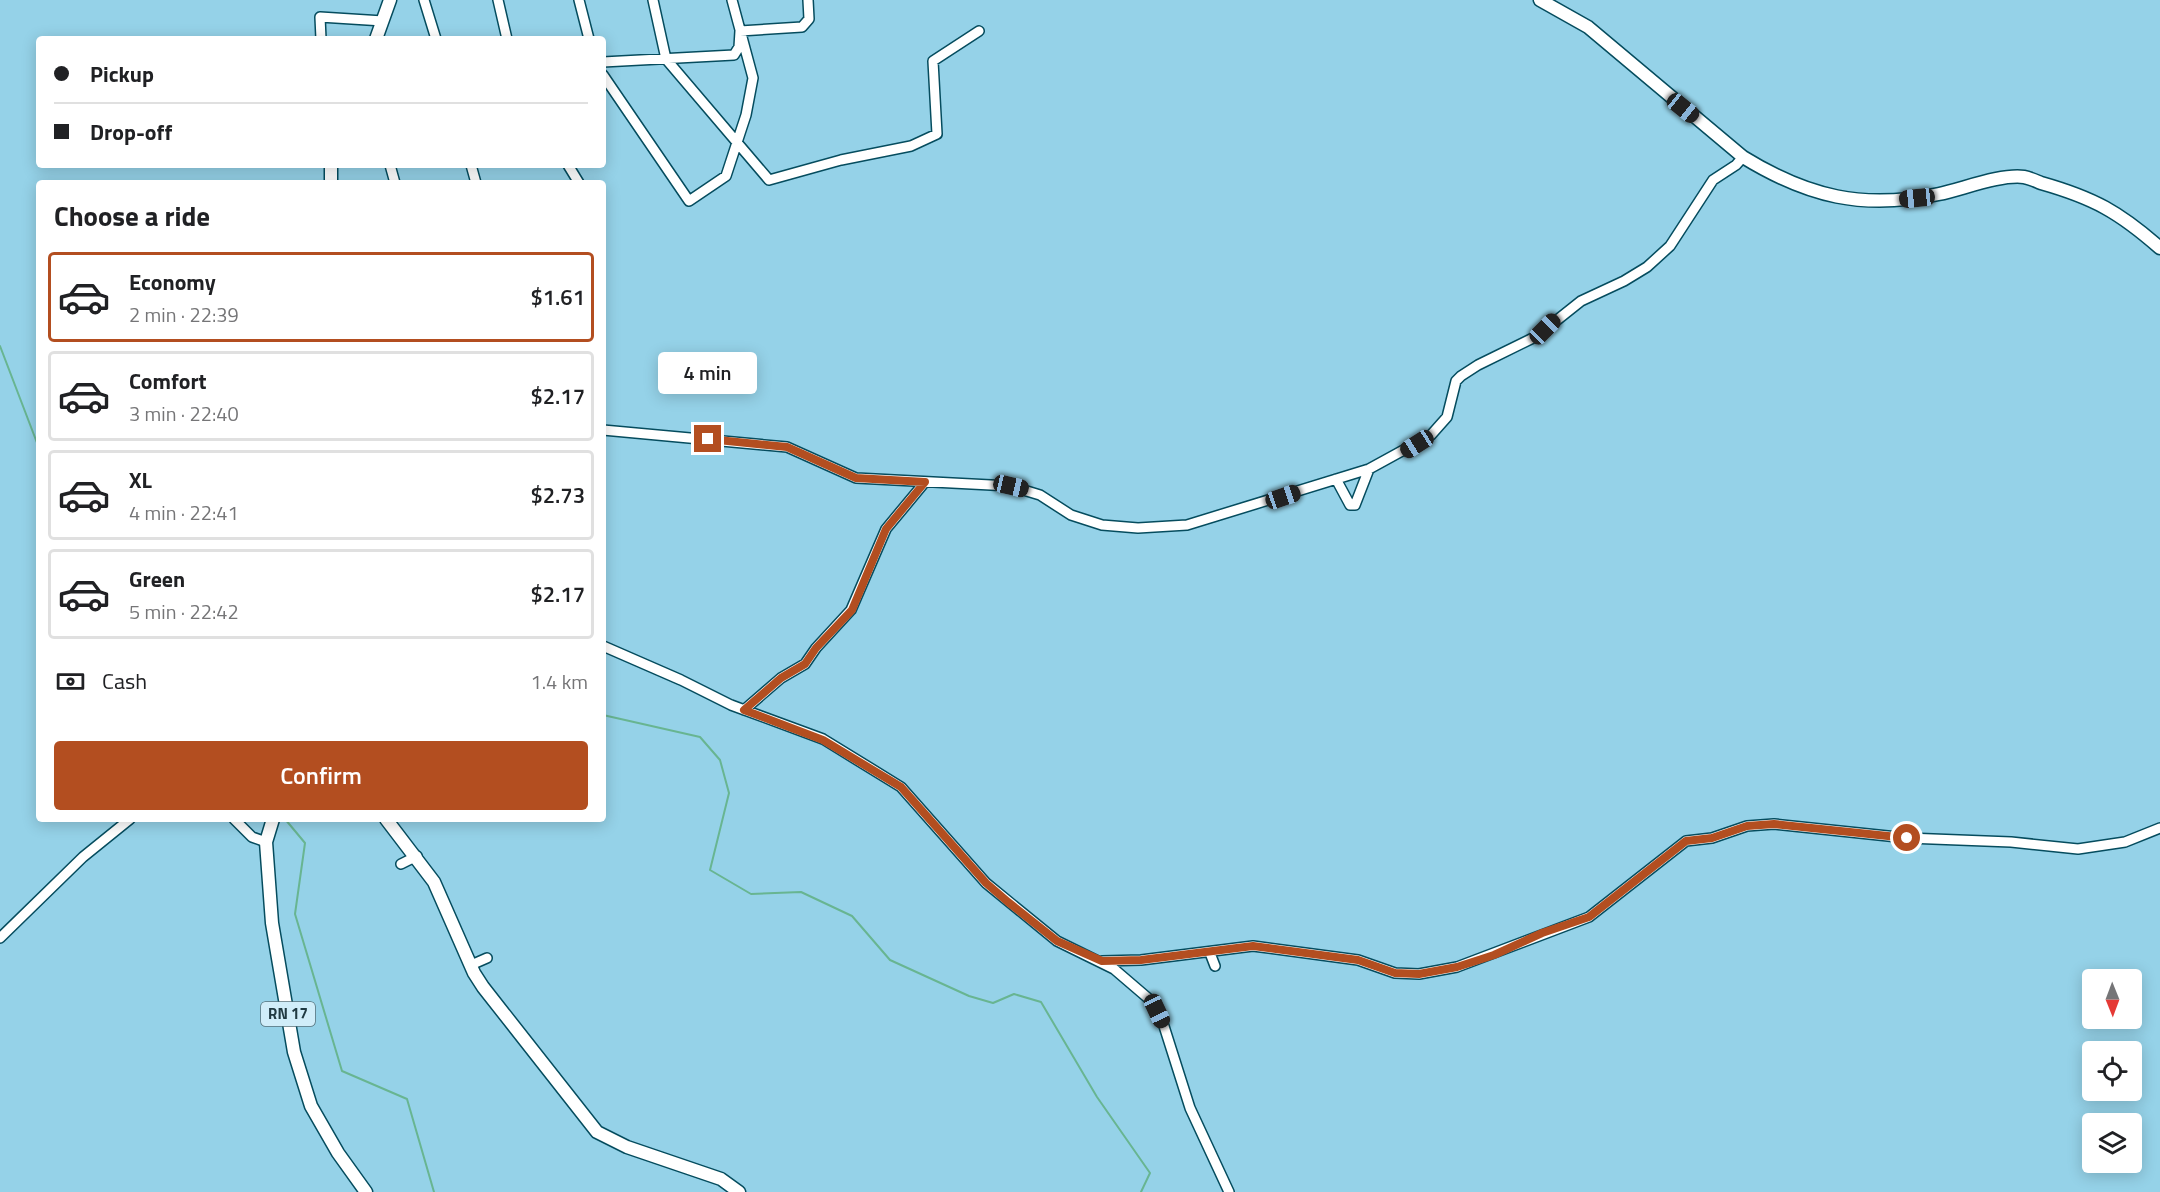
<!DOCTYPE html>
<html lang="en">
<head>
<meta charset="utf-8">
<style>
	:root { --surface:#fff; --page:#f6f6f6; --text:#202124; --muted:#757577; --line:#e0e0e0; --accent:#b34e20 }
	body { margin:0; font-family:"Titillium Web",sans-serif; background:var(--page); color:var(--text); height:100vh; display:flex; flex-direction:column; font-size:22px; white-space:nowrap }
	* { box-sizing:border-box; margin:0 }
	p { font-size:20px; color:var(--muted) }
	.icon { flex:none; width:33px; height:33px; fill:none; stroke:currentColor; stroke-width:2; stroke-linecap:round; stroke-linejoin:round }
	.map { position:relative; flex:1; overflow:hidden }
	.side { position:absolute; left:36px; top:180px; width:570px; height:642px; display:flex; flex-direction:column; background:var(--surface); border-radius:6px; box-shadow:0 3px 15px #0003 }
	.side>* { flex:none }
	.top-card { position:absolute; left:36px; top:36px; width:570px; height:132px; border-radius:6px; box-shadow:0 3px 15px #0003; display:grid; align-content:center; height:132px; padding:0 18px; background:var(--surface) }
	.needle { width:39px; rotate:179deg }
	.buttons { position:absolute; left:2082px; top:969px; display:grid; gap:12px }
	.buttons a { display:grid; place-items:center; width:60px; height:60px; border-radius:6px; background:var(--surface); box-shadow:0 3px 15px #0003; font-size:30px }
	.end { position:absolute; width:27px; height:27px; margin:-14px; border:8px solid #b34e20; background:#fff; box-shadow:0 0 0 3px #fff }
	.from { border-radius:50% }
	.bubble { position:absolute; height:42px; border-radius:6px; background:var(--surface); box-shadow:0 3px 15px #0003; font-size:20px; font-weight:600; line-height:42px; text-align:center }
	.car { position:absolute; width:18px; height:36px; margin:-18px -9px; border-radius:8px; box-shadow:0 0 4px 2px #0007; background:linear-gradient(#222 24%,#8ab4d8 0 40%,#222 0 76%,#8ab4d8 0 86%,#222 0) }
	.top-card b { display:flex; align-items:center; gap:21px; height:57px; font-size:22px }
	.top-card b+b { border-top:2px solid var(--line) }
	.top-card i { width:15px; height:15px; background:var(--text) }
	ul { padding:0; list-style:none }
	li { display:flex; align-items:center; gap:18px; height:90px; margin:0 12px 9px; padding:0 6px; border:3px solid var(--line); border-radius:6px }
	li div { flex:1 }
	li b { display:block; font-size:22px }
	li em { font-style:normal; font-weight:600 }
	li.on { border-color:var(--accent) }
	li>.icon { width:54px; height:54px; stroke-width:1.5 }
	h2 { padding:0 18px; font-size:27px; line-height:72px }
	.pay { display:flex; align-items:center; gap:15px; height:66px; padding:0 18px; font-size:22px }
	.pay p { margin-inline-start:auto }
	.action { display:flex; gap:12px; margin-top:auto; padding:12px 18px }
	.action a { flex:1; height:69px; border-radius:6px; background:var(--accent); color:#fff; font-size:24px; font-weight:600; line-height:69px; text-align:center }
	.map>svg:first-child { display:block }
</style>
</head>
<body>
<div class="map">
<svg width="2160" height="1192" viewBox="0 0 2160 1192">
	<rect width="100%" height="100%" fill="#95d2e8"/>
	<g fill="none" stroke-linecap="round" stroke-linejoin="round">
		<!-- stream -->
		<path stroke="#68b591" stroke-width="2" d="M0,346L39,448
			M603,715L700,737L720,760L729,793L710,870L751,894L801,892L852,916L890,960L969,996L993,1003L1014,994L1041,1002L1097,1097L1150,1173L1141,1192
			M285,819L305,843L295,914L342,1071L407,1099L434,1192"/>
		<!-- minor casing -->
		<g stroke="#054c5e" stroke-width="12">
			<path id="minor" d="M424,0L436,39
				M498,0L507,39
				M579,0L589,39
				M653,0L666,59L769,180L841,160L911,146L937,134L933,61L979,31
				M321,39L320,17L383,21
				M603,62L734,55L739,47L740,31L802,27L809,19L808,0
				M603,75L689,201L726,176L746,115L753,78L732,0
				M390,165L395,183
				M471,165L476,183
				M568,165L579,183
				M603,430L787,447L856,478L1010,486L1040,495L1071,515L1102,525L1138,528L1187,525L1369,469L1431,435L1447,417L1456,381L1461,376L1478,365L1537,336L1581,301L1624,281L1647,267L1670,246L1713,180L1736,165L1743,157
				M1336,479L1350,505H1355L1369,469
				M603,646L681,680L731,705L823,739L901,787L986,883L1057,941L1114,969L1149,999L1163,1023L1190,1108L1229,1192
				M744,710L781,678L805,664L816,648L851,610L886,529L925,482
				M234,819L252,837L266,842
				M401,864L417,856
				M0,938L83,857L130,819
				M1210,953L1215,966
				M1102,961L1141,960L1253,946L1358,960L1395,973L1419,974L1457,967L1589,917L1686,841L1712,838L1747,826L1774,824L1907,838L2011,842L2078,849L2125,842L2160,828
				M471,965L487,958"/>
		</g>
		<!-- major casing -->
		<g stroke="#054c5e" stroke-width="15">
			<path id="major" d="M1540,0L1588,27L1743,157C1808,197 1863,210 1939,194C1963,189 2000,174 2024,177C2030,178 2036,181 2041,183C2094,198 2119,212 2160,248
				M376,39L390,0
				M331,183V165
				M273,819L266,842L272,923L294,1052L311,1106L338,1153L366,1192
				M386,819L434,882L474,973L483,987L597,1132L627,1147L721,1179L739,1192"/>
		</g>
		<!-- minor -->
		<use href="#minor" stroke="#fff" stroke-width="9"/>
		<!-- major -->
		<use href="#major" stroke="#fff" stroke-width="12"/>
	</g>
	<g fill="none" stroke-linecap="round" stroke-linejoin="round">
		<!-- route -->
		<path stroke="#b34e20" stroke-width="8" d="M708,439L787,447L856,478L925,482L886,529L852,610L816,648L805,664L781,678L744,710L823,740L901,787L986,883L1008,902L1057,941L1102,961L1141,960L1253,946L1358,960L1395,973L1419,974L1457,967L1494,955L1542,933L1589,917L1686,841L1712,838L1747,826L1774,824L1907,838"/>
	</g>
	<g text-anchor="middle" stroke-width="4.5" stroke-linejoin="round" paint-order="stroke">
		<!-- shield labels -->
		<rect fill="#d0edf9" stroke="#557079" stroke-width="1.5" x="261" y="1002" width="54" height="24" rx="4.5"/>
		<g font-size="15" font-weight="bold" fill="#203a42">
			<text x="288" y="1019">RN 17</text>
		</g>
	</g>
</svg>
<div class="buttons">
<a><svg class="needle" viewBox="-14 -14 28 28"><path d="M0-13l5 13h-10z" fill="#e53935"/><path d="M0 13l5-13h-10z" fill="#757577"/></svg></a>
<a><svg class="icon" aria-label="locate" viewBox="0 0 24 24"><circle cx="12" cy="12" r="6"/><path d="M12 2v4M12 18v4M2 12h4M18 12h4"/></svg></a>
<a><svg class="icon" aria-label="layers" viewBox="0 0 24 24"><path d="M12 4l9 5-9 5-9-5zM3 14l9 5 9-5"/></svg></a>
</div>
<i class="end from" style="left:1907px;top:838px"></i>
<i class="end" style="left:708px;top:439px"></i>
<div class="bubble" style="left:658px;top:352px;width:99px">4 min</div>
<i class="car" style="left:1683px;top:108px;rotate:129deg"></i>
<i class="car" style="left:1917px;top:198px;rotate:264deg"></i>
<i class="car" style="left:1545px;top:329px;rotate:45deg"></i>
<i class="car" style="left:1417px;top:444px;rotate:238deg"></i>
<i class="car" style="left:1011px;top:486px;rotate:103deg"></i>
<i class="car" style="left:1283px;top:497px;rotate:71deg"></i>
<i class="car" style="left:1157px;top:1011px;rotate:155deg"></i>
<div class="top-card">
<b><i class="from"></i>Pickup</b>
<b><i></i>Drop-off</b>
</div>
<section class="side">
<h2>Choose a ride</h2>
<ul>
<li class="on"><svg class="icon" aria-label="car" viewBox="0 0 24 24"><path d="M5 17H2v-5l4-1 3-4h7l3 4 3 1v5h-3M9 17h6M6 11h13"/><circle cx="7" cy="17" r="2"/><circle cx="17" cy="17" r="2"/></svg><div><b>Economy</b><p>2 min · 22:39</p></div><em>$1.61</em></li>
<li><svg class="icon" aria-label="car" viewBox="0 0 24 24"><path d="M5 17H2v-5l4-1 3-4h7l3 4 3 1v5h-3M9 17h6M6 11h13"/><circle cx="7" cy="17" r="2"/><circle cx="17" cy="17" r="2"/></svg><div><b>Comfort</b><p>3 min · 22:40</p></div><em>$2.17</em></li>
<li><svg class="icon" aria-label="car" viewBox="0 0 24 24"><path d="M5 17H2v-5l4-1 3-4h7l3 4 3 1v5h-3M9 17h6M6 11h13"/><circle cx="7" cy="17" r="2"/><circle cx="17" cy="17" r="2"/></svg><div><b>XL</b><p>4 min · 22:41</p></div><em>$2.73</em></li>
<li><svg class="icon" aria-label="car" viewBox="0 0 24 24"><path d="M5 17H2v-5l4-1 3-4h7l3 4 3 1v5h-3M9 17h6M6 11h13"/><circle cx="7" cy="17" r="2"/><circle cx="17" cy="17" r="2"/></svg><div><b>Green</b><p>5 min · 22:42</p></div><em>$2.17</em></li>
</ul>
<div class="pay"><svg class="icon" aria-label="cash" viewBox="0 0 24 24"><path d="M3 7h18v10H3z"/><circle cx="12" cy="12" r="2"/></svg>Cash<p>1.4 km</p></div>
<div class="action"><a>Confirm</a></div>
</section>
</div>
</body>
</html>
